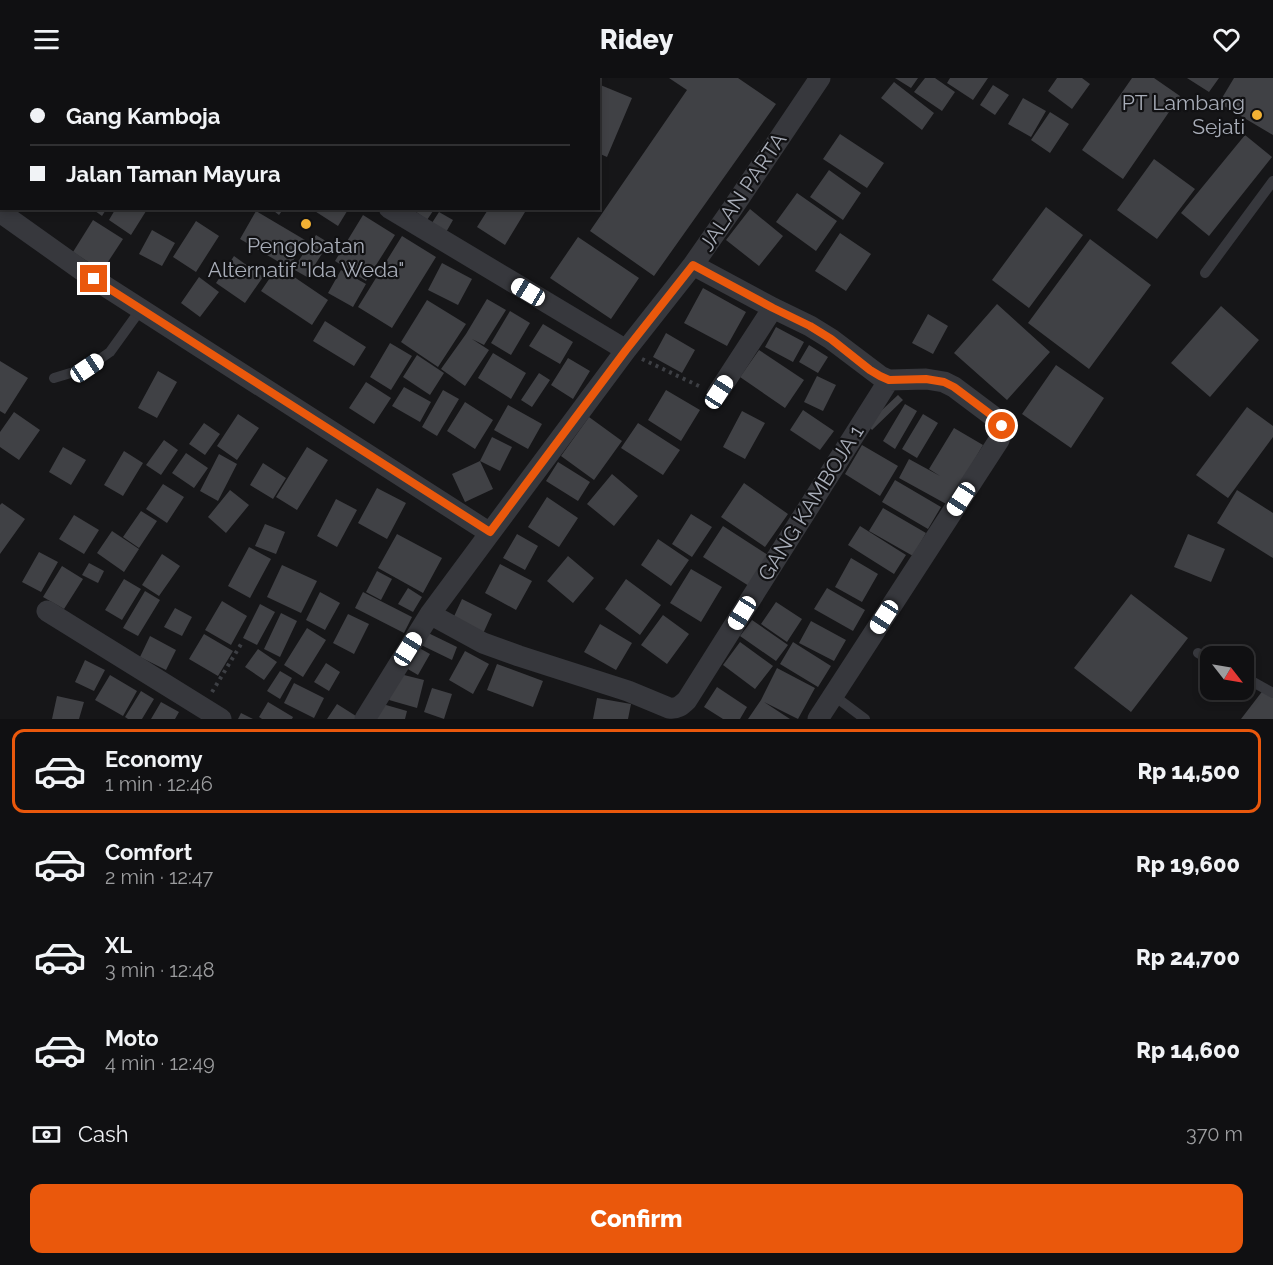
<!DOCTYPE html>
<html lang="en">
<head>
<meta charset="utf-8">
<style>
	:root { --surface:#101012; --page:#19191b; --text:#f1f3f6; --muted:#9c9d9f; --line:#303032; --accent:#ea580c }
	body { margin:0; font-family:Raleway,sans-serif; background:var(--page); color:var(--text); height:100vh; display:flex; flex-direction:column; font-size:22px; white-space:nowrap }
	* { box-sizing:border-box; margin:0 }
	p { font-size:20px; color:var(--muted) }
	.icon { flex:none; width:33px; height:33px; fill:none; stroke:currentColor; stroke-width:2; stroke-linecap:round; stroke-linejoin:round }
	.map { position:relative; height:641px; overflow:hidden }
	.panel { display:flex; flex-direction:column; background:var(--surface); flex:1 }
	.panel>* { flex:none }
	.banner { position:absolute; left:0px; top:0px; width:600px; height:132px; box-shadow:0 3px 9px #0003,0 0 0 2px var(--line); display:grid; align-content:center; height:132px; padding:0 30px; background:var(--surface) }
	.needle { width:39px; rotate:121deg }
	.fabs { position:absolute; left:1200px; top:568px; display:grid; gap:12px }
	.fabs a { display:grid; place-items:center; width:54px; height:54px; border-radius:12px; background:var(--surface); box-shadow:0 3px 9px #0003,0 0 0 2px var(--line); font-size:30px }
	.end { position:absolute; width:27px; height:27px; margin:-14px; border:8px solid #ea580c; background:#fff; box-shadow:0 0 0 3px #fff }
	.from { border-radius:50% }
	.car { position:absolute; width:18px; height:36px; margin:-18px -9px; border-radius:8px; box-shadow:0 0 4px 2px #0007; background:linear-gradient(#fff 24%,#345 0 40%,#fff 0 76%,#345 0 86%,#fff 0) }
	.banner b { display:flex; align-items:center; gap:21px; height:57px; font-size:22px }
	.banner b+b { border-top:2px solid var(--line) }
	.banner i { width:15px; height:15px; background:var(--text) }
	ul { padding:10px 0 0; list-style:none }
	li { display:flex; align-items:center; gap:18px; height:84px; margin:0 12px 9px; padding:0 18px; border:3px solid transparent; border-radius:12px }
	li div { flex:1 }
	li b { display:block; font-size:22px }
	li em { font-style:normal; font-weight:800 }
	li.on { border-color:var(--accent) }
	li>.icon { width:54px; height:54px; stroke-width:1.5 }
	.pay { display:flex; align-items:center; gap:15px; height:66px; padding:0 30px; font-size:22px }
	.pay p { margin-inline-start:auto }
	.button { display:flex; gap:12px; margin-top:auto; padding:12px 30px }
	.button a { flex:1; height:69px; border-radius:12px; background:var(--accent); color:#fff; font-size:24px; font-weight:800; line-height:69px; text-align:center }
	header { display:flex; justify-content:space-between; align-items:center; height:78px; padding:0 30px; background:var(--surface); font-size:27px; font-weight:800 }
	.map>svg:first-child { display:block }
</style>
</head>
<body>
<header><svg class="icon" aria-label="menu" viewBox="0 0 24 24"><path d="M4 6h16M4 12h16M4 18h16"/></svg>Ridey<svg class="icon" aria-label="heart" viewBox="0 0 24 24"><path d="M12 20l-8-8c-3-5 5-10 8-4 3-6 11-1 8 4z"/></svg></header>
<div class="map">
<svg width="1273" height="641" viewBox="0 0 1273 641">
	<rect width="100%" height="100%" fill="#161618"/>
	<!-- building -->
	<path fill="#404145" d="M669,0H738L776,26L654,198L590,153L687,12Z
		M895,0H918L911,10Z
		M925,0H935L955,14L942,33L914,14Z
		M950,0H988L973,22L947,5Z
		M1057,0H1082L1090,6L1072,31L1048,13Z
		M1132,0H1154L1180,18L1123,101L1082,72Z
		M1187,0H1219L1209,14Z
		M1234,0H1273V57L1219,25Z
		M894,4L934,35L922,52L881,20Z
		M598,6L632,20L607,79L598,75Z
		M993,7L1009,17L995,37L980,27Z
		M1023,20L1046,33L1031,59L1008,46Z
		M1050,34L1069,46L1050,75L1031,62Z
		M840,56L884,85L867,110L823,81Z
		M1245,57L1272,79L1209,158L1181,135Z
		M1154,81L1195,111L1157,161L1117,132Z
		M829,92L861,115L843,142L810,119Z
		M797,115L837,143L816,173L776,144Z
		M1046,129L1083,157L1029,230L992,202Z
		M91,130H107L102,138Z
		M116,130H148L131,157L109,142Z
		M270,130H284L279,137Z
		M310,130H349L338,148Z
		M411,130H435L427,142Z
		M489,130H519L525,134L505,167L477,149Z
		M750,131L783,158L759,188L726,162Z
		M256,133L305,162L289,190L240,161Z
		M439,134L453,142L445,156L430,148Z
		M363,137L395,157L366,203L335,183Z
		M93,142L123,161L102,193L73,174Z
		M196,143L219,158L196,194L173,179Z
		M152,152L175,165L162,188L139,176Z
		M840,155L871,176L846,213L815,193Z
		M316,157L329,165L307,199L293,191Z
		M402,158L436,179L392,250L358,229Z
		M578,159L639,200L611,241L550,200Z
		M1090,161L1151,207L1089,291L1028,245Z
		M234,178L263,199L245,225L216,205Z
		M442,185L472,201L458,227L428,212Z
		M278,188L328,222L312,247L261,213Z
		M341,192L366,206L353,229L328,215Z
		M199,199L219,214L200,239L181,225Z
		M703,210L746,234L727,268L684,245Z
		M487,221L506,232L484,267L472,261L489,272L465,308L441,291L466,256Z
		M427,222L466,246L438,289L401,264Z
		M997,226L1050,274L1007,322L954,275Z
		M1221,228L1259,262L1210,319L1171,285Z
		M510,233L530,245L511,277L491,265Z
		M928,236L948,248L933,276L912,265Z
		M325,243L366,269L354,288L313,263Z
		M543,246L573,264L560,286L529,268Z
		M776,249L804,264L793,284L765,269Z
		M666,255L695,272L682,295L653,279Z
		M390,265L412,278L391,312L370,299Z
		M809,267L828,279L818,295L799,284Z
		M759,272L804,302L785,330L740,299Z
		M493,275L526,295L511,321L478,300Z
		M417,277L444,295L430,317L403,299Z
		M568,280L590,293L573,321L551,307Z
		M0,283L28,300L5,336L0,333Z
		M1056,287L1104,320L1071,370L1022,336Z
		M158,293L177,304L157,340L138,330Z
		M539,295L550,302L532,329L521,322Z
		M817,298L836,307L823,333L804,324Z
		M366,304L391,320L374,346L349,330Z
		M404,309L431,324L420,344L392,328Z
		M443,312L459,321L437,358L422,349Z
		M666,312L700,332L681,363L648,342Z
		M898,317L903,322L872,352L867,346Z
		M465,324L493,342L475,371L447,353Z
		M905,326L917,333L895,371L883,363Z
		M508,327L542,346L528,371L494,352Z
		M1247,329L1273,348V359L1228,420L1196,397Z
		M803,332L834,353L820,372L790,352Z
		M742,333L765,345L745,381L723,369Z
		M14,334L40,352L19,382L0,369V354Z
		M238,336L259,350L237,382L217,368Z
		M923,336L938,345L917,380L902,371Z
		M589,339L622,363L594,402L561,378Z
		M204,345L220,356L205,377L189,366Z
		M638,345L680,372L663,397L621,370Z
		M954,350L983,367L948,427L899,400L909,381L940,398L929,391Z
		M492,359L512,369L500,393L480,383Z
		M164,362L178,372L161,397L146,387Z
		M862,367L898,388L880,418L845,396Z
		M63,369L86,382L71,407L49,394Z
		M307,369L328,382L297,432L276,419Z
		M124,373L143,385L123,418L104,407Z
		M186,375L208,390L194,410L172,395Z
		M219,376L237,386L218,423L200,413Z
		M480,383L493,411L465,424L452,396Z
		M558,384L590,404L578,423L546,403Z
		M263,385L286,400L273,421L250,407Z
		M612,396L638,418L614,448L587,426Z
		M895,402L941,429L928,451L882,424Z
		M744,405L788,436L765,469L721,439Z
		M163,406L184,419L167,445L146,431Z
		M377,410L406,425L387,461L358,445Z
		M230,412L249,427L226,455L208,439Z
		M1237,412L1273,435V480L1217,445Z
		M547,419L578,440L559,469L528,449Z
		M336,421L357,432L337,469L317,458Z
		M2,425L25,441L0,476V427Z
		M883,430L926,455L913,478L869,453Z
		M141,433L157,443L139,470L123,459Z
		M691,436L712,449L692,479L672,466Z
		M74,437L99,452L84,476L59,461Z
		M265,446L285,454L276,476L255,468Z
		M723,448L768,477L749,508L703,479Z
		M860,448L906,477L894,496L848,467Z
		M112,453L139,471L124,494L97,475Z
		M397,456L442,480L423,515L378,490Z
		M517,456L538,468L525,492L503,480Z
		M1188,456L1225,471L1211,504L1174,489Z
		M658,461L689,482L671,508L641,487Z
		M249,469L271,481L250,520L228,508Z
		M39,474L58,484L41,514L22,504Z
		M162,476L180,488L159,518L142,507Z
		M568,478L594,500L573,525L547,503Z
		M851,480L878,496L862,524L835,509Z
		M89,485L104,493L98,505L82,497Z
		M500,486L532,503L516,532L485,515Z
		M282,487L317,503L301,535L267,519Z
		M62,488L83,501L64,531L43,519Z
		M691,491L722,509L701,544L670,525Z
		M377,493L392,501L381,522L366,514Z
		M124,501L141,511L122,542L105,532Z
		M626,501L661,527L640,557L605,531Z
		M408,510L422,519L413,534L398,526Z
		M827,510L865,532L853,553L814,531Z
		M145,513L160,522L138,558L123,550Z
		M320,514L340,525L325,552L306,542Z
		M363,514L412,539L404,555L355,530Z
		M1131,516L1188,560L1131,634L1074,590Z
		M462,521L492,536L481,560L451,545Z
		M222,523L247,538L231,567L205,552Z
		M776,524L802,541L787,564L761,546Z
		M260,526L275,534L257,567L243,560Z
		M175,530L192,539L182,558L164,549Z
		M281,535L297,543L280,579L264,571Z
		M348,536L369,546L354,576L333,565Z
		M663,537L689,556L667,586L641,567Z
		M752,542L788,567L776,583L740,558Z
		M811,543L846,562L834,583L799,565Z
		M600,546L632,565L616,592L584,574Z
		M307,550L326,562L303,599L284,587Z
		M422,552L457,569L452,582L417,565Z
		M204,556L233,573L218,598L189,581Z
		M150,558L176,572L166,592L140,579Z
		M740,564L773,588L755,611L723,587Z
		M793,564L831,588L818,609L780,586Z
		M412,566L430,576L418,597L401,587Z
		M258,571L277,584L264,602L245,589Z
		M465,573L489,586L473,616L449,602Z
		M85,582L105,592L94,613L75,604Z
		M326,585L340,594L329,613L314,604Z
		M497,586L543,603L533,629L487,612Z
		M777,590L815,610L798,641L764,624L790,641H748L761,622Z
		M280,593L292,600L280,621L267,613Z
		M396,595L424,602L417,630L389,622Z
		M110,597L137,613L123,638L95,622Z
		M294,605L324,620L314,640L284,625Z
		M717,609L747,629L740,641H723L704,629Z
		M432,610L452,616L444,641L424,634Z
		M1264,611L1273,618V641H1241Z
		M141,613L154,621L142,641H128L125,639Z
		M57,618L84,624L79,641H52Z
		M597,620L631,626L628,641H593Z
		M161,624L179,634L175,641H151Z
		M268,624L293,639L292,641H262L259,639Z
		M379,625L407,633L405,641H374Z
		M337,626L356,638L355,641H327Z
		M241,635L253,641H238Z"/>
	<g fill="none" stroke-linecap="round" stroke-linejoin="round">
		<!-- path -->
		<path stroke="#3d3f44" stroke-width="4" stroke-dasharray="3 4.5" stroke-linecap="butt" d="M280,2L281,0
			M642,281L701,309
			M212,614L243,563"/>
		<!-- lane -->
		<path stroke="#37383d" stroke-width="10" d="M1205,195L1273,103
			M54,300L87,290L110,274L141,231
			M1198,575L1210,582
			M1244,599L1273,615
			M833,617L865,641"/>
		<!-- street -->
		<path stroke="#37383d" stroke-width="21" d="M198,0L200,2
			M466,2L467,0
			M389,130L626,272
			M0,134L94,201L490,455L626,272L693,187L732,131L820,0
			M693,187L773,230L810,248L831,261L880,298L889,302L926,301L944,304L954,309L998,342C1003,349 1002,354 999,362L818,641
			M717,316L773,230
			M47,533L221,641
			M430,536L483,565L519,578L628,613L669,630C677,631 681,628 687,622L889,302
			M365,641L430,536L490,455"/>
	</g>
	<g fill="none" stroke-linecap="round" stroke-linejoin="round">
		<!-- route -->
		<path stroke="#ea580c" stroke-width="8" d="M94,201L490,454L626,272L693,187L773,230L810,248L831,261L870,292L880,298L889,302L926,301L944,304L954,309L998,342L1002,348"/>
	</g>
	<!-- markers -->
	<g fill="#f2b134" stroke="#111113" stroke-width="2">
		<circle cx="1257" cy="37" r="6"/>
		<circle cx="306" cy="146" r="6"/>
	</g>
	<g text-anchor="middle" stroke-width="4.5" stroke-linejoin="round" paint-order="stroke">
		<!-- poi labels -->
		<g font-size="21" fill="#a8adb8" stroke="#111113" text-anchor="end">
			<text x="1245" y="32">PT Lambang<tspan x="1245" dy="24">Sejati</tspan></text>
			<text x="306" y="175" text-anchor="middle">Pengobatan<tspan x="306" dy="24">Alternatif "Ida Weda"</tspan></text>
		</g>
		<!-- street labels -->
		<g font-size="21" fill="#a8adb8" stroke="#111113">
			<text transform="translate(743 114) rotate(-56)" y="7">JALAN PARTA</text>
			<text transform="translate(811 425) rotate(-58)" y="7">GANG KAMBOJA 1</text>
		</g>
	</g>
</svg>
<div class="fabs">
<a><svg class="needle" viewBox="-14 -14 28 28"><path d="M0-13l5 13h-10z" fill="#e53935"/><path d="M0 13l5-13h-10z" fill="#9c9d9f"/></svg></a>
</div>
<i class="end from" style="left:1002px;top:348px"></i>
<i class="end" style="left:94px;top:201px"></i>
<i class="car" style="left:528px;top:214px;rotate:301deg"></i>
<i class="car" style="left:87px;top:290px;rotate:56deg"></i>
<i class="car" style="left:719px;top:314px;rotate:33deg"></i>
<i class="car" style="left:961px;top:421px;rotate:213deg"></i>
<i class="car" style="left:742px;top:535px;rotate:212deg"></i>
<i class="car" style="left:884px;top:539px;rotate:213deg"></i>
<i class="car" style="left:408px;top:571px;rotate:32deg"></i>
<div class="banner">
<b><i class="from"></i>Gang Kamboja</b>
<b><i></i>Jalan Taman Mayura</b>
</div>
</div>
<section class="panel">
<ul>
<li class="on"><svg class="icon" aria-label="car" viewBox="0 0 24 24"><path d="M5 17H2v-5l4-1 3-4h7l3 4 3 1v5h-3M9 17h6M6 11h13"/><circle cx="7" cy="17" r="2"/><circle cx="17" cy="17" r="2"/></svg><div><b>Economy</b><p>1 min · 12:46</p></div><em>Rp 14,500</em></li>
<li><svg class="icon" aria-label="car" viewBox="0 0 24 24"><path d="M5 17H2v-5l4-1 3-4h7l3 4 3 1v5h-3M9 17h6M6 11h13"/><circle cx="7" cy="17" r="2"/><circle cx="17" cy="17" r="2"/></svg><div><b>Comfort</b><p>2 min · 12:47</p></div><em>Rp 19,600</em></li>
<li><svg class="icon" aria-label="car" viewBox="0 0 24 24"><path d="M5 17H2v-5l4-1 3-4h7l3 4 3 1v5h-3M9 17h6M6 11h13"/><circle cx="7" cy="17" r="2"/><circle cx="17" cy="17" r="2"/></svg><div><b>XL</b><p>3 min · 12:48</p></div><em>Rp 24,700</em></li>
<li><svg class="icon" aria-label="car" viewBox="0 0 24 24"><path d="M5 17H2v-5l4-1 3-4h7l3 4 3 1v5h-3M9 17h6M6 11h13"/><circle cx="7" cy="17" r="2"/><circle cx="17" cy="17" r="2"/></svg><div><b>Moto</b><p>4 min · 12:49</p></div><em>Rp 14,600</em></li>
</ul>
<div class="pay"><svg class="icon" aria-label="cash" viewBox="0 0 24 24"><path d="M3 7h18v10H3z"/><circle cx="12" cy="12" r="2"/></svg>Cash<p>370 m</p></div>
<div class="button"><a>Confirm</a></div>
</section>
</body>
</html>
